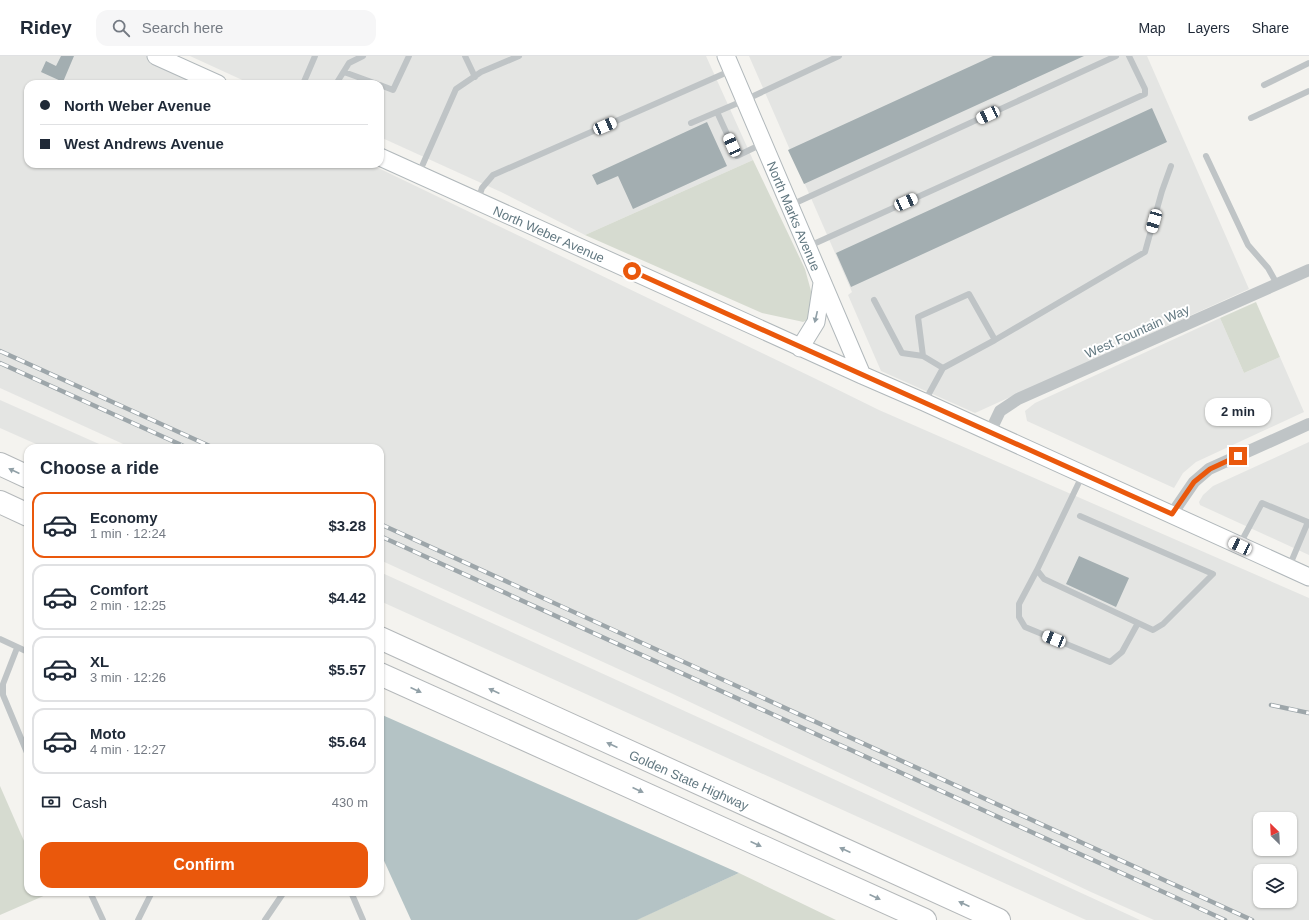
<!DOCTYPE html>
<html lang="en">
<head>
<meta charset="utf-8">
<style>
	:root { --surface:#fff; --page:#f6f6f7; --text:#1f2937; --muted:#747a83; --line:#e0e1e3; --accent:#ea580c }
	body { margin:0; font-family:Arial,sans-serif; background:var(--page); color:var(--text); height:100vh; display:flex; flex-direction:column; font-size:15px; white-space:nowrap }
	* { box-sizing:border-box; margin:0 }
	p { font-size:13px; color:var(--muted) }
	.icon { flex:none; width:22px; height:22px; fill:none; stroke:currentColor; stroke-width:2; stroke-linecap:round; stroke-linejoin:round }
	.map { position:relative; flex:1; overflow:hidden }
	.panel { position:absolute; left:24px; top:388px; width:360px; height:452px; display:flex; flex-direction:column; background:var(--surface); border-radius:12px; box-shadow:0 1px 3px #0004 }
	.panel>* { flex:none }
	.guide { position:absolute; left:24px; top:24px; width:360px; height:88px; border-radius:12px; box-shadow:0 1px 3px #0004; display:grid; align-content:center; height:88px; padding:0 16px; background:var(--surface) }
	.needle { width:26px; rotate:336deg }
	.controls { position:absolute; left:1253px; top:756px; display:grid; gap:8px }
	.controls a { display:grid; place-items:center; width:44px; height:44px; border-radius:8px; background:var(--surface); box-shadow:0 1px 3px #0004; font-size:20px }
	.end { position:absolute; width:18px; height:18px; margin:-9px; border:5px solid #ea580c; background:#fff; box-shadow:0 0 0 2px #fff }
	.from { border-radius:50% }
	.bubble { position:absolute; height:28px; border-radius:12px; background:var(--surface); box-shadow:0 1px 3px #0004; font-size:13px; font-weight:600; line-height:28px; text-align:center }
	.car { position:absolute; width:12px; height:24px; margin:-12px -6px; border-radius:5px; box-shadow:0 0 3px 1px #0007; background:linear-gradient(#fff 24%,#345 0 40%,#fff 0 76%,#345 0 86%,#fff 0) }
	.guide b { display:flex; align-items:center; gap:14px; height:38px; font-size:15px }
	.guide b+b { border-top:1px solid var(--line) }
	.guide i { width:10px; height:10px; background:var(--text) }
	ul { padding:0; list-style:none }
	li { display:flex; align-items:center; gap:12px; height:66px; margin:0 8px 6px; padding:0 8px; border:2px solid var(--line); border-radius:12px }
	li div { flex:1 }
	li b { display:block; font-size:15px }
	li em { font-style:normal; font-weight:600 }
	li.on { border-color:var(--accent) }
	li>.icon { width:36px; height:36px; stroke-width:1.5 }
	h2 { padding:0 16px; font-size:18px; line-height:48px }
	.pay { display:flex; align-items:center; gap:10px; height:44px; padding:0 16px; font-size:15px }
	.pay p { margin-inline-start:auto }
	.primary-button { display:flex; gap:8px; margin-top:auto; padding:8px 16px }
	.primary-button a { flex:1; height:46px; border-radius:12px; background:var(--accent); color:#fff; font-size:16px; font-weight:600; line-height:46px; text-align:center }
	header { display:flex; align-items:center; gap:24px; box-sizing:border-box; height:56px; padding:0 20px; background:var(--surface); border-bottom:1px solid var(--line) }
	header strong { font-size:19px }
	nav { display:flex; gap:22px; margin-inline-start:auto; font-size:14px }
	.search { width:280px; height:36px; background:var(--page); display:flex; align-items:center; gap:10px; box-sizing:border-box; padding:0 14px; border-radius:12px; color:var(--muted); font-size:15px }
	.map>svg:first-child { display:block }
</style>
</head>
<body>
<header>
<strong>Ridey</strong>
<div class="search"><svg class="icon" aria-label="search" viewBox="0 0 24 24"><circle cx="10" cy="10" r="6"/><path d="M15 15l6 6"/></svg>Search here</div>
<nav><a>Map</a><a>Layers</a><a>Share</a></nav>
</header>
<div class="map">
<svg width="1309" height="864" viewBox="0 0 1309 864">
	<rect width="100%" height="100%" fill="#f4f3ef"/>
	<!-- built -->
	<path fill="#e4e5e3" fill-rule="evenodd" d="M0,0H146L204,28H28V108H370L816,323L879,354L1309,542V864H1154L1091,836L673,638L380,504V392H132L0,332ZM1260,763H1290V793H1260ZM1260,815H1290V845H1260Z
		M190,0H706L753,104L585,179L501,136L380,81V28H251Z
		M749,0H1147L1249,233L975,357L881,315L848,239L852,236Z
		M1220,262L1244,317L1280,301L1304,356L1196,406L1183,417L1174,432L1027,365L1025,355L1035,347Z
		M0,344L108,392H45L0,372Z
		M1309,386V499L1200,449L1199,446L1203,439L1213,430Z
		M380,516L816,715L1140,864H1086L380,545Z"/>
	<!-- green -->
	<path fill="#d6dbd0" d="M753,104L805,213L814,246L810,263L803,266L799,265L762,257L585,179Z
		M1256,246L1280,301L1244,317L1220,262Z
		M0,730L28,794V836H47L48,838L0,859Z
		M739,817L836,864H636Z"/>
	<!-- water -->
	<path fill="#b4c3c5" d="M380,658L739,817L637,864H411L380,796Z"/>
	<!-- building -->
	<path fill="#a3aeb1" d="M61,0H74L63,26L41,16L46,5L56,10Z
		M993,0H1084L804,128L788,94Z
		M1152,52L1167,86L851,231L836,197Z
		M707,66L727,110L633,153L618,120L597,129L592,119Z
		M1079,500L1129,522L1116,551L1066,528Z"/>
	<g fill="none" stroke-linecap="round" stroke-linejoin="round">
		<!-- secondary casing -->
		<g stroke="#b1b8bb" stroke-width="19">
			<path id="secondary" d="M156,0L218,28
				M726,0L862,319
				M380,101L862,319L924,346L1309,521
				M800,292L816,266L822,227"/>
		</g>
		<!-- highway casing -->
		<g stroke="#b4b8ba" stroke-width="24">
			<path id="highway" d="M0,408L28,421
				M0,446L28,459
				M380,582L999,864
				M380,618L925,864"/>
		</g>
		<!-- lane -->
		<path stroke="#bfc4c6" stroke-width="6" d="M465,0L475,21
			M344,16L377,28
			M303,28L315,0
			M336,28L349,7L363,0
			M380,29L393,34L409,0
			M1264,29L1309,7
			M717,56L737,100L762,88
			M1251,62L1309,35
			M691,67L745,44L839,0
			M1206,100L1248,189L1268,212L1277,228
			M419,117L456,33L481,16L519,0
			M478,144L482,132L493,119L730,15
			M791,149L1116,0
			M807,191L1145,38V33L1129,0
			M874,244L902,297L923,300L943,312
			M923,300L918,261L969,238L995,284
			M925,345L943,312L995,284L1145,196L1162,135L1171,110
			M1080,460L1213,518L1163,568L1153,574L1044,523L1037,514L1082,420
			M1240,488L1262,447L1308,466L1289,511
			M1037,514L1019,548V561L1025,571L1110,606L1122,596L1138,567
			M0,583L28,596
			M17,592L3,628V639L28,699
			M90,836L103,864
			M351,836L363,864
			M138,864L152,836
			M265,864L284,836"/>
		<!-- street -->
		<path stroke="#bfc4c6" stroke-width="12" d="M990,376L1000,355L1018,343L1309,214
			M1172,458L1194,426L1209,413L1309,368"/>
		<!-- secondary -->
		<use href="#secondary" stroke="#fff" stroke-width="17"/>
		<!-- highway -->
		<use href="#highway" stroke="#fff" stroke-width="22"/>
		<!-- rail casing -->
		<g stroke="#9da6aa" stroke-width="4.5">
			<path id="rail" d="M0,295L214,392
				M0,307L188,392
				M380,468L1252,864
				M380,480L1225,864
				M1271,649L1309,657"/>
		</g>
		<!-- rail -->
		<use href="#rail" stroke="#fff" stroke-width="3" stroke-dasharray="9" stroke-linecap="butt"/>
	</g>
	<!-- one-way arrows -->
	<defs><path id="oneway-solid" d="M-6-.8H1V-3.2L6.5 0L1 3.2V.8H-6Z"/></defs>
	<g fill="#91a0a7">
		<use href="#oneway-solid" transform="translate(816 261) rotate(103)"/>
		<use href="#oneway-solid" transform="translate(14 415) rotate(-155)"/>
		<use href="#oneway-solid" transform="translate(416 634) rotate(24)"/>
		<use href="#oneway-solid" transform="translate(494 635) rotate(-155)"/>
		<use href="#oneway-solid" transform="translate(612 689) rotate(-156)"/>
		<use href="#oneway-solid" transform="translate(638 734) rotate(24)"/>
		<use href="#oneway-solid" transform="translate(756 788) rotate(24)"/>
		<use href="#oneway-solid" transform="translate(845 794) rotate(-156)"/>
		<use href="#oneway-solid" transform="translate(875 841) rotate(24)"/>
		<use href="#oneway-solid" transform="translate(964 848) rotate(-156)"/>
	</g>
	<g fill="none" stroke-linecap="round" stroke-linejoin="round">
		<!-- route -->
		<path stroke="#ea580c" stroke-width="5" d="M632,215L1172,458L1194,426L1210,413L1238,400"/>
	</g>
	<g text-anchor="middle" stroke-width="4" stroke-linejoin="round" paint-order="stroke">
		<!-- street labels -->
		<g font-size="13" fill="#627881" stroke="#fff">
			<text transform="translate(794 160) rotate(67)" y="5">North Marks Avenue</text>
			<text transform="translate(549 178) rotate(24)" y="5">North Weber Avenue</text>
			<text transform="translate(1137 275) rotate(-24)" y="5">West Fountain Way</text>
			<text transform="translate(689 724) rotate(24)" y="5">Golden State Highway</text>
		</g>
	</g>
</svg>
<div class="controls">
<a><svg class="needle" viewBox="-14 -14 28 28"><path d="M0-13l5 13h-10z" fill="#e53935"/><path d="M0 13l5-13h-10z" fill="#747a83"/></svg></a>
<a><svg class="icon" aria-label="layers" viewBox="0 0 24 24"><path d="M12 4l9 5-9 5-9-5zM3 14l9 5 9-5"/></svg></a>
</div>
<i class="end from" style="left:632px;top:215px"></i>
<i class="end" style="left:1238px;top:400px"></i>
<div class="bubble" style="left:1205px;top:342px;width:66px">2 min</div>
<i class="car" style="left:988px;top:59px;rotate:245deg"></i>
<i class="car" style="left:605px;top:70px;rotate:67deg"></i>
<i class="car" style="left:732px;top:89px;rotate:336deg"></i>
<i class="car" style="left:906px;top:146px;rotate:66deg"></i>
<i class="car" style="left:1154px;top:165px;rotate:196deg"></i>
<i class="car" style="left:1240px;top:490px;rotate:295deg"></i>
<i class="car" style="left:1054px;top:583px;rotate:292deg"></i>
<div class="guide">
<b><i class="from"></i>North Weber Avenue</b>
<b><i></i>West Andrews Avenue</b>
</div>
<section class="panel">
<h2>Choose a ride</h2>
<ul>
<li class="on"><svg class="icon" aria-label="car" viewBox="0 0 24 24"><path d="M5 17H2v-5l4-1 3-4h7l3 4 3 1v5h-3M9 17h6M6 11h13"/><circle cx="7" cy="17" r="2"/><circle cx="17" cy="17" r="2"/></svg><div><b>Economy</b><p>1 min · 12:24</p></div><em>$3.28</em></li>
<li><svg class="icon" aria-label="car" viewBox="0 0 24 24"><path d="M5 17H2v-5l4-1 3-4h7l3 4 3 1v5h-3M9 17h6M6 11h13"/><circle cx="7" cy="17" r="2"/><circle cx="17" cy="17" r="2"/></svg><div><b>Comfort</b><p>2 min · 12:25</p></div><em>$4.42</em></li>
<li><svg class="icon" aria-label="car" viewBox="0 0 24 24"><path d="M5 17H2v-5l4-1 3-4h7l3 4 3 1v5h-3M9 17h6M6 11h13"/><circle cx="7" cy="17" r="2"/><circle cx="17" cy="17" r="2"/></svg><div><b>XL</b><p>3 min · 12:26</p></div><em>$5.57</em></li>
<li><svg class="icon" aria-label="car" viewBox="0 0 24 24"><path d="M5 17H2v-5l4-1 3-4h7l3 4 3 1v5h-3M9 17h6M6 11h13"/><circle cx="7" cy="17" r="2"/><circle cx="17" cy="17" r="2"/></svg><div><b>Moto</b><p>4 min · 12:27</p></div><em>$5.64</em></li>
</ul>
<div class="pay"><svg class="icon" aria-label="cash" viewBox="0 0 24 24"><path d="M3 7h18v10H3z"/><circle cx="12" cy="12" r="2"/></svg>Cash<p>430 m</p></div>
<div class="primary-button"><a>Confirm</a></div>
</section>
</div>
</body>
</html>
